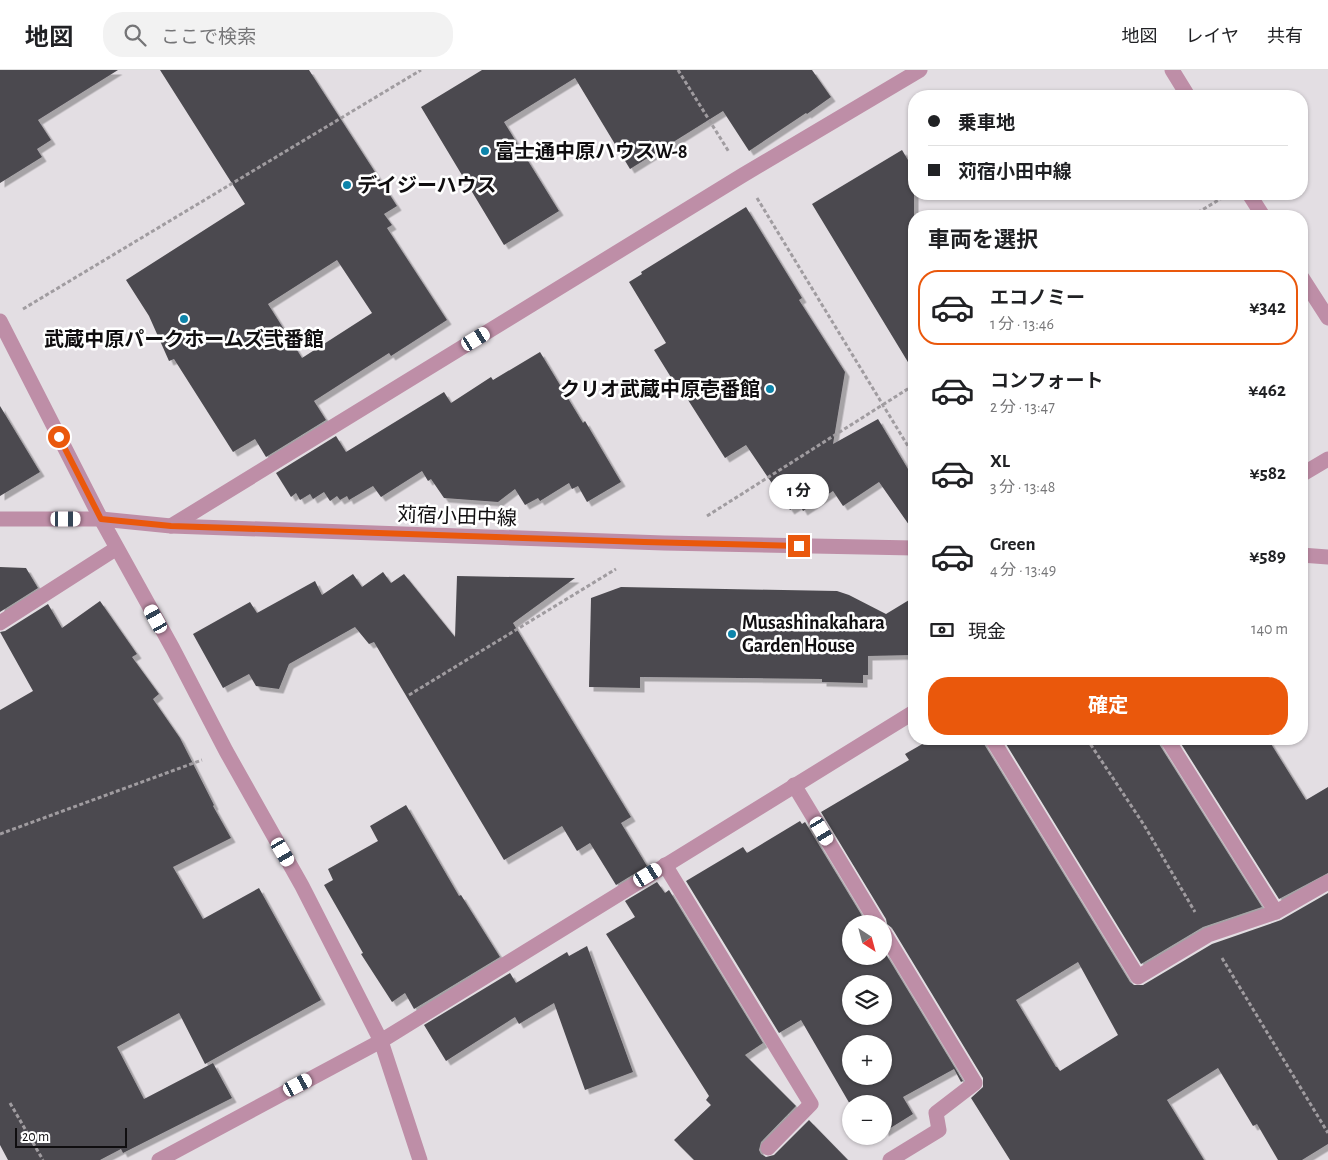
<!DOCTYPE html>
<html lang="ja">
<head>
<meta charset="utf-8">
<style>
	:root { --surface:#fff; --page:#f2f2f2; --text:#202124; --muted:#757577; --line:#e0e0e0; --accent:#ea580c }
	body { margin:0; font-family:"Alegreya Sans","Noto Sans JP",sans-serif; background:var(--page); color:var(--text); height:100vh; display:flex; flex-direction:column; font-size:19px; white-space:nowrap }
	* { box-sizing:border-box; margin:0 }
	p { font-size:16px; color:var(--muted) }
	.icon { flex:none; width:28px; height:28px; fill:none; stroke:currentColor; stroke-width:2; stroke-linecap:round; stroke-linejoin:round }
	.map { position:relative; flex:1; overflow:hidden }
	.details { position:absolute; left:908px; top:140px; width:400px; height:535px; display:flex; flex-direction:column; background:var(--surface); border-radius:20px; box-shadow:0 1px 4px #0004 }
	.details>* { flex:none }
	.guide { position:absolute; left:908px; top:20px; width:400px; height:110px; border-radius:20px; box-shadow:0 1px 4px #0004; display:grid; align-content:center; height:110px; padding:0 20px; background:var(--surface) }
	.needle { width:32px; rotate:144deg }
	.tools { position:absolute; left:842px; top:845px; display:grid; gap:10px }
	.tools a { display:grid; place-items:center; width:50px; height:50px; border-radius:50%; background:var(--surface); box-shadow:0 1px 4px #0004; font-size:25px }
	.scale { position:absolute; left:15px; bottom:12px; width:112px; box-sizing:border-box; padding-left:5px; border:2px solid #100e10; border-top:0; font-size:14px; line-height:18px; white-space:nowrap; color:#100e10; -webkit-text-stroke:4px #fff; paint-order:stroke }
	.end { position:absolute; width:22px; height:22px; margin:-11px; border:6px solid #ea580c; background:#fff; box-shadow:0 0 0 2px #fff }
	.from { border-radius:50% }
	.bubble { position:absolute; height:35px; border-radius:18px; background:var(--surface); box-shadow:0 1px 4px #0004; font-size:16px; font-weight:700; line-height:35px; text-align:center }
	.car { position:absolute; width:15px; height:30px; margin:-15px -8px; border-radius:6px; box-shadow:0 0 4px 1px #0007; background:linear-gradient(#fff 24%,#345 0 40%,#fff 0 76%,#345 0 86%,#fff 0) }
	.guide b { display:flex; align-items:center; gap:18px; height:48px; font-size:19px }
	.guide b+b { border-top:1px solid var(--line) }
	.guide i { width:12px; height:12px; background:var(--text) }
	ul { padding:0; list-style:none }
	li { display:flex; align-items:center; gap:15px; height:75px; margin:0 10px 8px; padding:0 10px; border:2px solid transparent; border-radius:20px }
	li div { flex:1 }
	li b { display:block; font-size:19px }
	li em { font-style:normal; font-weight:700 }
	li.selected { border-color:var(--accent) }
	li>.icon { width:45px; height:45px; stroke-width:1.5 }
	h2 { padding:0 20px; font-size:22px; line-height:60px }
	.pay { display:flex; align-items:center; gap:12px; height:55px; padding:0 20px; font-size:19px }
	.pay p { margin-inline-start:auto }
	.action { display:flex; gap:10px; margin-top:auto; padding:10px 20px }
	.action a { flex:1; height:58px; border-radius:20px; background:var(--accent); color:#fff; font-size:20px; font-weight:700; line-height:58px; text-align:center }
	header { display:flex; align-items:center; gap:30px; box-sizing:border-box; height:70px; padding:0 25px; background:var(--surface); border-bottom:1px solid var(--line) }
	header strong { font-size:24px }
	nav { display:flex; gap:28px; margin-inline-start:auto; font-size:18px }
	.search { width:350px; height:45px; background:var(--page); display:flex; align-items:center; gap:12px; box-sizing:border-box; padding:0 18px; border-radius:20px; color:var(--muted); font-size:19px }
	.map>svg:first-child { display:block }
</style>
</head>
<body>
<header>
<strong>地図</strong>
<div class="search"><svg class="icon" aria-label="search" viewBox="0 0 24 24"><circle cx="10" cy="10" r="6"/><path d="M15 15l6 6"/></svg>ここで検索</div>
<nav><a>地図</a><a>レイヤ</a><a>共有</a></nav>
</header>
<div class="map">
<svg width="1328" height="1090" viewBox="0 0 1328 1090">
	<defs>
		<filter id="shadow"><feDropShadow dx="4.5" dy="4.5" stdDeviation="0" flood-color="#0004"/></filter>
	</defs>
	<rect width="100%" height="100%" fill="#e3dee3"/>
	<!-- building -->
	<path fill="#4c4a4f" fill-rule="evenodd" filter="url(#shadow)" d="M0,0H118L38,50L51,70L37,79L42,87L0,113Z
		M160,0H309L397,136L384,144L392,155L387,158L447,250L391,286L389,283L314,331L326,350L266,387L255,369L233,382L174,289L169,291L149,246L126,210L245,134ZM337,190L372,243L302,288L268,234Z
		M482,0H812L831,27L807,44L806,43L749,81L723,41L630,99L575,8L504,52L559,141L504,175L421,37Z
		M902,80L914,100V302L812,134Z
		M746,137L802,228L799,230L845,302L833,374L878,349L914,409V462L879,412L843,436L833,421L803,441L799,434L790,440L746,375L725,388L674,308L672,309L654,280L666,273L629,212L642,204L641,202Z
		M540,282L583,353L585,351L621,412L587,432L578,416L572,419L569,413L540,431L538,428L525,435L515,419L498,432L444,428L431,409L428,411L422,401L381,427L373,416L349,430L347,426L340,430L337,426L330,431L324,422L313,429L310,424L300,430L296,423L291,427L276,403L336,366L346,382L444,322L451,333L491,307L493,310Z
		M0,336L40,402L0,426Z
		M0,497L26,498L38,518L0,542Z
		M383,502L391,513L404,504L455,567L457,506L575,508L513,553L631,747L621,753L647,796L616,815L590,773L577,781L562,756L504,790L374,572L369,574L355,557L289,594L279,619L256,616L249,604L223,618L193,564L250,532L257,543L315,511L322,525L353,504L362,517Z
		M621,517L837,521L849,525L886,544L914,527V585L868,586V605H863V613L822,612V609L640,607V618L589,617L591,528Z
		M100,531L137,584L132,587L159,624L153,629L180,668L214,735L213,736L231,768L173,797L203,849L259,818L321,930L205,994L179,943L117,977L144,1029L213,993L232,1028L123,1083L121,1079L100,1090H8L0,1075V640L33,621L0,562L5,561L48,534L62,558Z
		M931,669H983L984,674L1130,912L1134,915H1143L1212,874L1281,850L1328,823V1074L1302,1090H1278L1257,1054L1253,1056L1218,998L1167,1030L1204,1090H1010L971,1028L983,1017V1008L892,858L887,854L886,849L821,742L909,690L905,684ZM1078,892L1118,965L1060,1001L1057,997H1056L1016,930Z
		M1003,669H1158L1159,674L1262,837L1203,857L1141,894Z
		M1178,669H1268L1306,730L1328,717V803L1279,829Z
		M406,735L459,826L461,825L500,887L414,939L405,923L392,932L361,884L363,883L324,815L333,810L328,799L378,771L370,756Z
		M800,751L802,754L805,752L867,854H851V886H884V881L963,1011L961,1012L954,999L903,1027L913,1044L884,1062V1034H851V1036L801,950L779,963L686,811L743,777L747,783ZM851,914H884V946H851ZM851,974H884V1006H851Z
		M657,812L665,823L669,820L763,973L745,985L796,1036L761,1072L759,1080L761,1084L766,1087L774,1085L809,1050L848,1090H694L674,1070L711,1035L706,1030L709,1026L606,864L635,847L625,831Z
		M587,876L633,1002L585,1020L554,933L519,954L515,947L446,991L424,955L510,903L516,913L567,882L569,886Z"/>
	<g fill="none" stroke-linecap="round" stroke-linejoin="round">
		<!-- path -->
		<path stroke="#a09ca0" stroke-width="3" stroke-dasharray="4 2.5" stroke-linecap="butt" d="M678,0L729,82
			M757,128L914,386
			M1192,146L1222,128
			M23,239L421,0
			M707,446L914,315
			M409,625L616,499
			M1087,669L1144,755L1195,842
			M0,764L202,690
			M1222,888L1328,1063
			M10,1033L43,1090"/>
		<!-- service -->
		<path stroke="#be8ea7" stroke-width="15" d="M992,669L1138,907L1208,865L1276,842L1328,812
			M794,715L878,854
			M665,795L811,1034L768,1078
			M884,863L975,1013L936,1043L939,1060L890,1090"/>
		<!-- minor -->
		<path stroke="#be8ea7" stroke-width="15" d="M1172,0L1188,26
			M1249,124L1263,146
			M1301,206L1328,248
			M0,251L101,449L173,579L226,681L302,816L381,971L420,1090
			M1301,405L1328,389
			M171,456L743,105L920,0
			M0,553L117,478
			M1167,669L1276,842
			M159,1090L381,971L914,642"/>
		<!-- tertiary -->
		<path stroke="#be8ea7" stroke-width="15" d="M0,449H101L171,456L664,473L914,478
			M1301,485L1328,487"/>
	</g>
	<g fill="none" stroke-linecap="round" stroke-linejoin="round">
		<!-- route -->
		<path stroke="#ea580c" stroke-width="6" d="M59,367L101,449L171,456L644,472L799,476"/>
	</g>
	<!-- markers -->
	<g fill="#0d84aa" stroke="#fff" stroke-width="2">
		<circle cx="485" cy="81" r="5"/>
		<circle cx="347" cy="115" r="5"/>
		<circle cx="184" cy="249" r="5"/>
		<circle cx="770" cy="319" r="5"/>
		<circle cx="732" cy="564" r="5"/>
	</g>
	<g text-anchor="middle" stroke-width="5" stroke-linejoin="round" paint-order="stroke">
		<!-- poi labels -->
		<g font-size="20" font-weight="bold" fill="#100e10" stroke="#fff" text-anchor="start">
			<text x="495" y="88">富士通中原ハウスW-8</text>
			<text x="357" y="122">デイジーハウス</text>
			<text x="184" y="276" text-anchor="middle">武蔵中原パークホームズ弐番館</text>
			<text x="760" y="326" text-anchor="end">クリオ武蔵中原壱番館</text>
			<text x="742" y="559">Musashinakahara<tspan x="742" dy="23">Garden House</tspan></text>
		</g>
		<!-- street labels -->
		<g font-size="20" fill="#100e10" stroke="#fff">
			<text transform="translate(457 446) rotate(2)" y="7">苅宿小田中線</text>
		</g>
	</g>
</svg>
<div class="tools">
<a><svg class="needle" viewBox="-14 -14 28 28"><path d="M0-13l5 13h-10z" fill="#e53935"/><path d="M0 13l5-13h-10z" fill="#757577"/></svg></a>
<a><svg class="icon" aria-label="layers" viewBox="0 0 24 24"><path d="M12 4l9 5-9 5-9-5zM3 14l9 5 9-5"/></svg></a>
<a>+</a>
<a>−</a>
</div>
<div class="scale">20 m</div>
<i class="end from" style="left:59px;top:367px"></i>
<i class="end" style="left:799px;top:476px"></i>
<div class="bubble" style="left:769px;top:404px;width:60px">1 分</div>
<i class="car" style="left:476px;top:269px;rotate:59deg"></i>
<i class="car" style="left:66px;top:449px;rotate:90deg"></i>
<i class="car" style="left:156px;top:549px;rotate:331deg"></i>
<i class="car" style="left:822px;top:761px;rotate:149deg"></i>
<i class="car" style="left:283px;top:782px;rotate:150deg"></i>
<i class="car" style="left:648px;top:805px;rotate:59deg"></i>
<i class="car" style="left:298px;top:1015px;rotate:62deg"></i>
<div class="guide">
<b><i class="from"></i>乗車地</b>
<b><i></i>苅宿小田中線</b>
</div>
<section class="details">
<h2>車両を選択</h2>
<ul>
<li class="selected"><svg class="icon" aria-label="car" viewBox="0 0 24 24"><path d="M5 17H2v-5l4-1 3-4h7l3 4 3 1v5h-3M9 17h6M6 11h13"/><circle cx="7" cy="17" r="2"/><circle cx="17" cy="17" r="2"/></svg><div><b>エコノミー</b><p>1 分 · 13:46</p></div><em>¥342</em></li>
<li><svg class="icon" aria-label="car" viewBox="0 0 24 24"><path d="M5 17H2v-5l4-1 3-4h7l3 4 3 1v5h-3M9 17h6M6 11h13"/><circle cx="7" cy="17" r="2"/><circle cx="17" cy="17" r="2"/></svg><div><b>コンフォート</b><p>2 分 · 13:47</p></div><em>¥462</em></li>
<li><svg class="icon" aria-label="car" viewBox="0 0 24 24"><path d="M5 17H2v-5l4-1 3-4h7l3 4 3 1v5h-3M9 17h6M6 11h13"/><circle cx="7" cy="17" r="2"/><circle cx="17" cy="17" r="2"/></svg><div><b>XL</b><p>3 分 · 13:48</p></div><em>¥582</em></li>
<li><svg class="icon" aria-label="car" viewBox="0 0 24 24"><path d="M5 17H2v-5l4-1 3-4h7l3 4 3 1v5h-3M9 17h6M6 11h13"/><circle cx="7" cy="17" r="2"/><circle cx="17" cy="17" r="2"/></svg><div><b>Green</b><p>4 分 · 13:49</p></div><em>¥589</em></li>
</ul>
<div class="pay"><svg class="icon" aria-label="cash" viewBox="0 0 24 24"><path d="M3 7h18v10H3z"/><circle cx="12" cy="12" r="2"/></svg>現金<p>140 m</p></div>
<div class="action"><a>確定</a></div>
</section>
</div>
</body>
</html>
